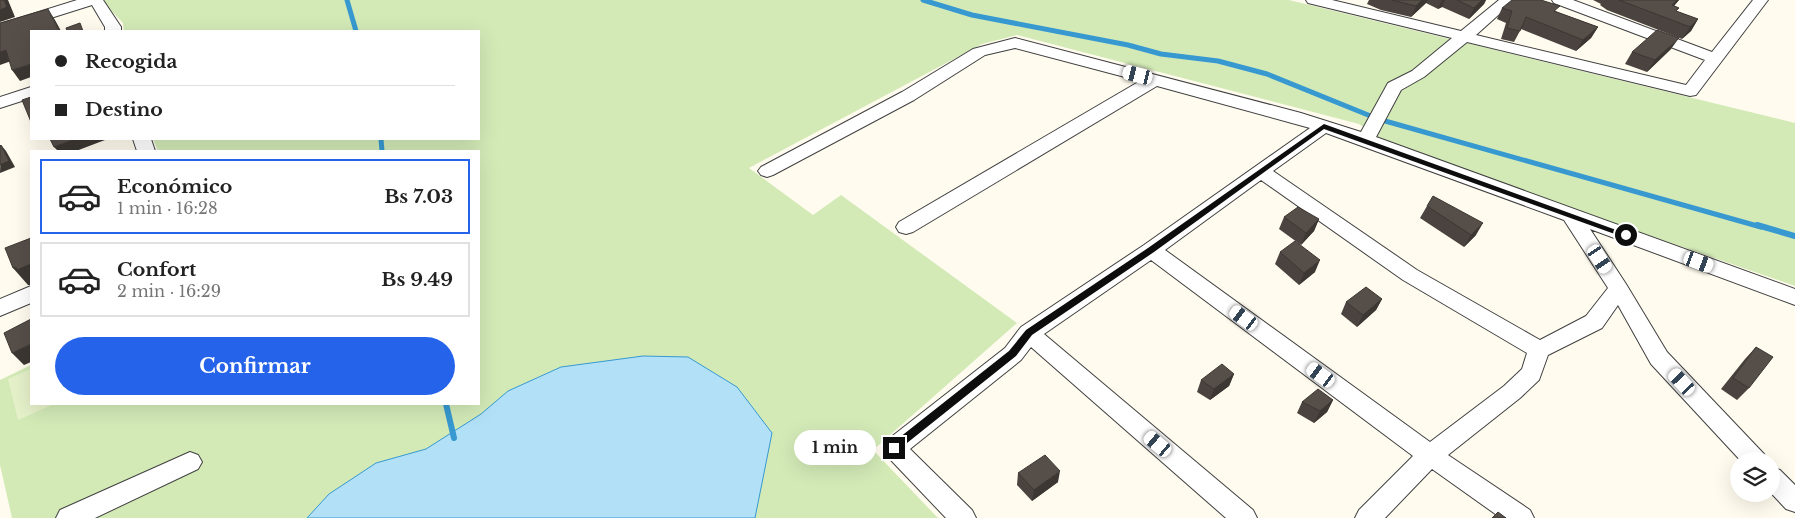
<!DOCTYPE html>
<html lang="es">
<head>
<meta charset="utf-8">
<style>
	:root { --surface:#fff; --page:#f2f2f2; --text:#222; --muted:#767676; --line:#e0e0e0; --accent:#2563eb }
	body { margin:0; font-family:"Libre Baskerville",serif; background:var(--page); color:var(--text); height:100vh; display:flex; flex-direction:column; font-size:19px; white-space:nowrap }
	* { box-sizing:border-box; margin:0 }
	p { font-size:16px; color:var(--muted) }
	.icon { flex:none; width:28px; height:28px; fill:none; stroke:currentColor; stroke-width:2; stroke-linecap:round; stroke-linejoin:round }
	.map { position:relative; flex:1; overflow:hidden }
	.details { position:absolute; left:30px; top:150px; width:450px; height:255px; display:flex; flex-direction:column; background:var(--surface); border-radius:0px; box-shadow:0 5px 20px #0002 }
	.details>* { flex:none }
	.guide { position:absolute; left:30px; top:30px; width:450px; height:110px; border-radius:0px; box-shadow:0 5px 20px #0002; display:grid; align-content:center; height:110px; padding:0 25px; background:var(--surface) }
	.tools { position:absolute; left:1730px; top:452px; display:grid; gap:10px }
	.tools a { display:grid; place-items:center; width:50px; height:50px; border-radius:50%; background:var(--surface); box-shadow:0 5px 20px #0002; font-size:25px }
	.end { position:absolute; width:22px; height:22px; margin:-11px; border:6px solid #0d0d0d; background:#fff; box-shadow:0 0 0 2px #fff }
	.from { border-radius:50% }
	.bubble { position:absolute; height:35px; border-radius:18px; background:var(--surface); box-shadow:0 5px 20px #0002; font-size:16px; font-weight:700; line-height:35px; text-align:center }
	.car { position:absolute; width:15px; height:30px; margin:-15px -8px; border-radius:6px; box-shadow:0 0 4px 1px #0007; background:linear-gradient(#fff 24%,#345 0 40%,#fff 0 76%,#345 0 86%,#fff 0) }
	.guide b { display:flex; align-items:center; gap:18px; height:48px; font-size:19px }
	.guide b+b { border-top:1px solid var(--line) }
	.guide i { width:12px; height:12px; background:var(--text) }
	ul { padding:9px 0 0; list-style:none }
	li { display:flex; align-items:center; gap:15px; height:75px; margin:0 10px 8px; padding:0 15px; border:2px solid var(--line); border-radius:0px }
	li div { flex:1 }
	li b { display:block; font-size:19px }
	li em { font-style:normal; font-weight:700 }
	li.current { border-color:var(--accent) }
	li>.icon { width:45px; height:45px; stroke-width:1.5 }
	.cta { display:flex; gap:10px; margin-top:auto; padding:10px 25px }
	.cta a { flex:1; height:58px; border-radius:30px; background:var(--accent); color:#fff; font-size:20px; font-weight:700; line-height:58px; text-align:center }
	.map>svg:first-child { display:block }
</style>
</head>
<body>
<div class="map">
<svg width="1795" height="518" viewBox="0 0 1795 518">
	<rect width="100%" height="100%" fill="#fffbee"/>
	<!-- green -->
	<path fill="#d3eab7" d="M101,0H1289L1795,123V286L1391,146L1359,124L1017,35L982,44L749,168L813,215L841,195L1017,323L873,450L938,518H12L0,465V380L31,365V404H479V151H158L153,139H479V31H124L123,23Z"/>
	<!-- pitch -->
	<path fill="#e5f1c9" d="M31,369V404H54L18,420L8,379Z"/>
	<!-- water -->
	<path fill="#b1e0f7" stroke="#3799d0" d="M643,356L688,357L737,387L772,433L755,518H307L329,494L376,463L426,449L481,414L508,391L561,367Z"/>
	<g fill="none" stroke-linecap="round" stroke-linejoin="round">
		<!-- stream-far1 -->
		<path stroke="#3799d0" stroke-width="5" d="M347,0L356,31
			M923,0L972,15L1128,45L1161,54L1218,61L1267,74L1378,119L1761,227
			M381,139L382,151"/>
		<!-- stream -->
		<path stroke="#3799d0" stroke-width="6" d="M1757,225L1795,236
			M446,404L454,438"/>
		<!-- street casing -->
		<g stroke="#404040" stroke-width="2">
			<path id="street" d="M77,0H103L121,27V31H105V27L92,5L0,34V24Z
				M1306,0H1332L1461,31L1499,0H1515L1476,35L1686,85L1705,60L1554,3L1552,0H1573L1712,52L1753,0H1768L1696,95L1690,96L1467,42L1424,77L1401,90L1376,137L1795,289V305L1590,229L1626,284L1667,352L1764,454L1768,461H1741L1651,364L1618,305L1602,328L1548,355L1539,380L1520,398L1448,455L1530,510L1534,518H1501L1432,469L1385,518H1355L1359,510L1413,456L1151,260L1044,334L1253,510L1257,518H1226L1031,347L1021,360L910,449L972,510L976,518H946L886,455L882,448L886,441L1005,348L1021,327L1144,245L1310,128L1157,86L913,232L906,234L899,232L896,227L899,222L1140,81L1015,48L985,55L914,100L773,175L767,177L761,175L758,171L761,167L902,92L973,49L1015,38L1301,113L1361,132L1388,83L1412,71L1452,38L1308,3ZM1326,133L1564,220L1608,288L1586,316L1540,340L1417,270L1273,171ZM1261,180L1403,280L1527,353L1522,369L1504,386L1430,442L1165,250Z
				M31,87V98L0,108V97Z
				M133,139H151L155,151H137Z
				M31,286V303L0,316V299Z
				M190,452L198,455L202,462L198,469L95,518H56L60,510Z
				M1771,467L1780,470L1795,485V512L1786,509L1771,493Z"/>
		</g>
		<!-- street -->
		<use href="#street" fill="#fff" fill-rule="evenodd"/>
	</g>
	<!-- wall -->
	<path fill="#4a433f" d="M1369,0H1486L1484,4L1469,19L1442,7L1438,9L1426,3L1411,17L1381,10L1367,4Z
		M1593,0H1679L1674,6L1679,8L1676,11L1698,19L1691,31L1682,39L1607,10L1600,5L1601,4Z
		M1544,1L1557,12L1598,27L1591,38L1576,51L1521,29L1514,42L1501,39L1506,23L1497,19L1502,8Z
		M1671,49L1647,72L1625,64L1632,52Z
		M1427,206L1476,235L1464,247L1420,218Z
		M1284,217L1319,219L1314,231L1301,245L1279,229Z
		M1280,252L1315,272L1299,285L1275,264Z
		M1382,299L1376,310L1357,327L1341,314L1346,302Z
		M1756,347L1749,388L1737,400L1721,389L1745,359Z
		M1234,374L1229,386L1210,400L1197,392L1201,380Z
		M1333,400L1327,412L1314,423L1297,413L1302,402Z
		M1018,473L1058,482L1032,501L1017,485Z"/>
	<!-- shaded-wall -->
	<path fill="#3c3733" d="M4,0H8L15,17L0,22V10Z
		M1422,0H1428L1426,3L1411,17L1416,6Z
		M1442,0H1445L1442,7L1438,9Z
		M1482,0H1486L1484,4L1469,19L1474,8Z
		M1677,0H1679L1664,17L1672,5Z
		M48,9L55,20L61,31H59Z
		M1698,19L1691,31L1682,39L1690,27Z
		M1598,27L1591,38L1576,51L1583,40Z
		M1679,38L1671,49L1647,72L1655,60Z
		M6,50L14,60L0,65V52Z
		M31,64V77L20,81L12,70Z
		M75,139H105V140L76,151H58L54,147Z
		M1,145L6,151L15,167L0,173Z
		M1319,219L1314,231L1301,245L1306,233Z
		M1483,223L1476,235L1464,247L1471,235Z
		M1320,260L1315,272L1299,285L1304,273Z
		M31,264V285H28L13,268Z
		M1382,299L1376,310L1357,327L1363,315Z
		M31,344V362L24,365L12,353Z
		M1234,374L1229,386L1210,400L1214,389Z
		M1333,400L1327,412L1314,423L1320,411Z
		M1060,471L1058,482L1032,501L1034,490Z"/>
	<!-- building -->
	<path fill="#564e49" stroke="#3c3733" d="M0,0H4L7,7L0,10Z
		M1392,0H1422L1416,6Z
		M1457,0H1482L1474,8Z
		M1512,0H1541L1560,6L1554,11L1598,27L1583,40L1526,17L1520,31L1507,28L1512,11L1502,8Z
		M1619,0H1677L1672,5L1679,8L1676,11L1698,19L1690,27Z
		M48,9L59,31H31V64L12,70L6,50L0,52V23Z
		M80,23L83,31H67L66,28Z
		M1657,30L1679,38L1655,60L1632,52Z
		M31,97V122L22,100Z
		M50,139H75L54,147Z
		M1,145L9,161L0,165V146Z
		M1433,196L1483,223L1471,235L1427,206Z
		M1298,207L1319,219L1306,233L1284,217Z
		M31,238V264L17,270L16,267L13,268L5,248Z
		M1295,241L1320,260L1304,273L1280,252Z
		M1366,287L1382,299L1363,315L1346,302Z
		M31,319V344L12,353L4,333Z
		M1756,347L1773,357L1749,388L1733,378Z
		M1222,364L1234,374L1214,389L1201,380Z
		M1318,389L1333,400L1320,411L1302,402Z
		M1045,455L1060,471L1034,490L1018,473Z
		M1498,512L1506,518H1492Z"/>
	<!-- route -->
	<path fill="#0d0d0d" d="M1324,124L1630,235L1623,237L1324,129L1154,252L1032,335L1016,356L897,451H890V445L1009,351L1026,330L1148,248Z"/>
</svg>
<div class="tools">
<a><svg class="icon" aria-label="layers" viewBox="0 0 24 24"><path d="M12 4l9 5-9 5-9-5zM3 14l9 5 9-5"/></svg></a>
</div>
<i class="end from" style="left:1626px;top:235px"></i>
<i class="end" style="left:894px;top:448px"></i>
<div class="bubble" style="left:794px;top:430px;width:82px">1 min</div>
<i class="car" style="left:1138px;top:75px;rotate:284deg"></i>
<i class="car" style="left:1600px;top:259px;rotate:147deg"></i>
<i class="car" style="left:1699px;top:262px;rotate:110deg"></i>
<i class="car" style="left:1244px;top:318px;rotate:306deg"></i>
<i class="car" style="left:1321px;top:375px;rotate:306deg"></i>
<i class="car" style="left:1682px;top:382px;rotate:317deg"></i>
<i class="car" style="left:1158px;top:444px;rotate:310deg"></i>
<div class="guide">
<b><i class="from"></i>Recogida</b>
<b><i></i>Destino</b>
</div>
<section class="details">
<ul>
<li class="current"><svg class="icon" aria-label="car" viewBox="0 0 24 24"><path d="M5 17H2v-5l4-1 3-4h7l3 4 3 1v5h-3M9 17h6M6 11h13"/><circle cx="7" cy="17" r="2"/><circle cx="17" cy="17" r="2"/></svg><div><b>Económico</b><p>1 min · 16:28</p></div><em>Bs 7.03</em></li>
<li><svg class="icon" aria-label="car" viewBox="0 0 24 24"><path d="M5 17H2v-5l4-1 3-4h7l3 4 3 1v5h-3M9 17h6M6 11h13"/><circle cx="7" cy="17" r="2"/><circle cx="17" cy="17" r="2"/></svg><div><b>Confort</b><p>2 min · 16:29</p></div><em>Bs 9.49</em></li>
</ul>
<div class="cta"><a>Confirmar</a></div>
</section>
</div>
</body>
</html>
